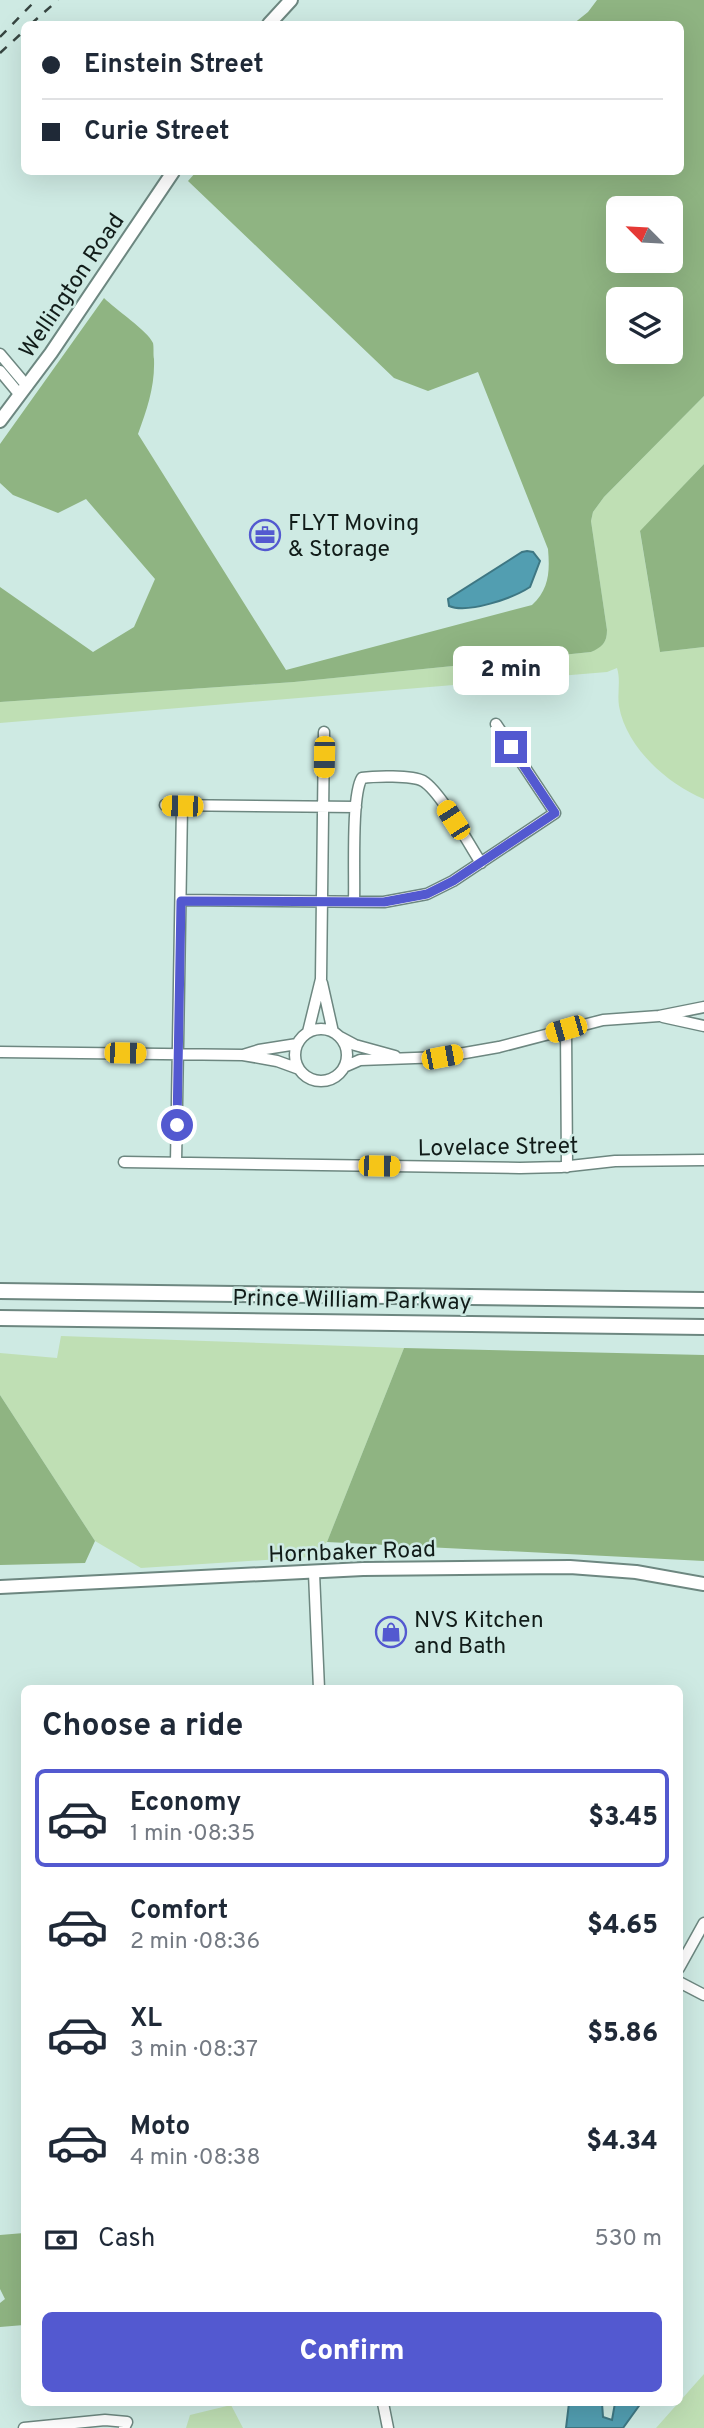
<!DOCTYPE html>
<html lang="en">
<head>
<meta charset="utf-8">
<style>
	:root { --surface:#fff; --page:#f6f6f7; --text:#1f2937; --muted:#747a83; --line:#e0e1e3; --accent:#5359d0 }
	body { margin:0; font-family:Overpass,sans-serif; background:var(--page); color:var(--text); height:100vh; display:flex; flex-direction:column; font-size:26px; white-space:nowrap }
	* { box-sizing:border-box; margin:0 }
	p { font-size:23px; color:var(--muted) }
	.icon { flex:none; width:38px; height:38px; fill:none; stroke:currentColor; stroke-width:2; stroke-linecap:round; stroke-linejoin:round }
	.map { position:relative; flex:1; overflow:hidden }
	.drawer { position:absolute; left:21px; top:1685px; width:662px; height:721px; display:flex; flex-direction:column; background:var(--surface); border-radius:10px; box-shadow:0 7px 28px #0002 }
	.drawer>* { flex:none }
	.guide { position:absolute; left:21px; top:21px; width:663px; height:154px; border-radius:10px; box-shadow:0 7px 28px #0002; display:grid; align-content:center; height:154px; padding:0 21px; background:var(--surface) }
	.needle { width:46px; rotate:294deg }
	.tools { position:absolute; left:606px; top:196px; display:grid; gap:14px }
	.tools a { display:grid; place-items:center; width:77px; height:77px; border-radius:10px; background:var(--surface); box-shadow:0 7px 28px #0002; font-size:35px }
	.end { position:absolute; width:32px; height:32px; margin:-16px; border:9px solid #5359d0; background:#fff; box-shadow:0 0 0 4px #fff }
	.from { border-radius:50% }
	.bubble { position:absolute; height:49px; border-radius:10px; background:var(--surface); box-shadow:0 7px 28px #0002; font-size:23px; font-weight:800; line-height:49px; text-align:center }
	.car { position:absolute; width:21px; height:42px; margin:-21px -10px; border-radius:9px; box-shadow:0 0 5px 2px #0007; background:linear-gradient(#f5c518 24%,#345 0 40%,#f5c518 0 76%,#345 0 86%,#f5c518 0) }
	.guide b { display:flex; align-items:center; gap:24px; height:66px; font-size:26px }
	.guide b+b { border-top:2px solid var(--line) }
	.guide i { width:18px; height:18px; background:var(--text) }
	ul { padding:0; list-style:none }
	li { display:flex; align-items:center; gap:21px; height:98px; margin:0 14px 10px; padding:0 7px; border:4px solid transparent; border-radius:10px }
	li div { flex:1 }
	li b { display:block; font-size:26px }
	li em { font-style:normal; font-weight:800 }
	li.active { border-color:var(--accent) }
	li>.icon { width:63px; height:63px; stroke-width:1.5 }
	h2 { padding:0 21px; font-size:32px; line-height:84px }
	.pay { display:flex; align-items:center; gap:18px; height:77px; padding:0 21px; font-size:26px }
	.pay p { margin-inline-start:auto }
	.cta { display:flex; gap:14px; margin-top:auto; padding:14px 21px }
	.cta a { flex:1; height:80px; border-radius:10px; background:var(--accent); color:#fff; font-size:28px; font-weight:800; line-height:80px; text-align:center }
	.map>svg:first-child { display:block }
</style>
</head>
<body>
<div class="map">
<svg width="704" height="2428" viewBox="0 0 704 2428">
	<rect width="100%" height="100%" fill="#ceeae3"/>
	<!-- green -->
	<path fill="#bfdfb4" d="M704,396V464L640,532L660,652L704,647V799C667,784 626,747 619,706C617,693 621,681 617,668L607,672L0,723V702L294,682L591,652C602,646 607,643 607,630L591,521L593,512L604,497Z
		M61,1336L404,1348L327,1542L310,1557L141,1568L95,1541L0,1395V1353L57,1358Z
		M704,2374V2428H656Z
		M231,2405L243,2428H186L190,2415Z"/>
	<!-- forest -->
	<path fill="#8fb482" fill-rule="evenodd" d="M597,0H704V396L604,497L593,512L591,521L607,630C607,643 602,647 591,652L294,682L0,702V587L93,652L134,627L155,579L86,499L58,513L13,495L0,483V444L104,298C115,309 148,331 153,343C154,347 153,355 154,359C155,387 147,409 138,434L286,670L532,605C549,589 550,572 548,549L478,372L428,391L394,378L188,181L196,172H681V24H573L588,12ZM618,208H670V261H618ZM670,299V352H618V299Z
		M704,464V647L660,652L640,531Z
		M404,1348L704,1355V1561L327,1542Z
		M0,1395L95,1541L85,1563L0,1565Z
		M24,2233V2325L0,2327V2303L5,2299L0,2289V2235Z"/>
	<!-- water -->
	<path fill="#529eb1" stroke="#3e7783" stroke-width="2" d="M527,551L533,552L540,561L530,587C513,598 468,614 449,606L448,599L522,552Z
		M569,2403H602L603,2417L612,2420L615,2403H641L623,2428H566Z"/>
	<g fill="none" stroke-linecap="round" stroke-linejoin="round">
		<!-- minor casing -->
		<g stroke="#6d8780" stroke-width="13">
			<path id="minor" d="M0,354L27,386
				M0,371L20,395
				M165,805L356,807
				M181,900L384,902L427,894L453,881L555,813L496,724
				M354,901C355,877 351,795 362,778C374,776 412,775 423,781C441,792 468,843 481,863
				M322,983L333,1032
				M663,1017L704,1026
				M295 1055a26 26 0 1 1 52 0a26 26 0 1 1-52 0Z
				M566,1029L567,1167
				M308,1032L321,979L324,732
				M340,1037L355,1045L395,1056
				M0,1052L243,1055L277,1061L299,1069
				M243,1055L259,1050L297,1044
				M344,1067L360,1060L442,1057L499,1047L603,1020L659,1016L704,1007
				M124,1162L520,1168L561,1167L615,1161L704,1160
				M176,1163L182,806
				M314,1573L319,1689
				M679,1968L704,1923
				M679,1982L704,1995
				M383,2403L388,2428
				M24,2428L105,2420L127,2422L124,2428"/>
		</g>
		<!-- major casing -->
		<g stroke="#6d8780" stroke-width="16">
			<path id="major" d="M269,24L291,0
				M0,421L51,353L173,172
				M0,1587L363,1569L570,1567L636,1572L704,1584"/>
		</g>
		<!-- highway casing -->
		<g stroke="#6d8780" stroke-width="18">
			<path id="highway" d="M0,1291L704,1300
				M0,1318L704,1327"/>
		</g>
		<!-- minor -->
		<use href="#minor" stroke="#fff" stroke-width="10"/>
		<!-- major -->
		<use href="#major" stroke="#fff" stroke-width="12"/>
		<!-- highway -->
		<use href="#highway" stroke="#fff" stroke-width="14"/>
		<!-- rail -->
		<path stroke="#374541" stroke-width="2.5" stroke-dasharray="9 9" stroke-linecap="butt" d="M31,24L58,0
			M0,37L36,0
			M0,53L24,31"/>
	</g>
	<g fill="none" stroke-linecap="round" stroke-linejoin="round">
		<!-- route -->
		<path stroke="#5359d0" stroke-width="9" d="M177,1125L181,901L384,902L427,894L453,881L555,813L511,747"/>
	</g>
	<!-- icons -->
	<defs>
		<g id="office-ring" transform="scale(1.575)"><circle r="9.5" fill="#ceeae3" stroke="#5359d0" stroke-width="1.5"/><path d="M-6-3h4V-5.5h4V-3h4V5H-6ZM-1-4.5V-3h2v-1.5ZM-6 0V1H6V0Z" fill="#5359d0"/></g>
		<g id="shop-ring" transform="scale(1.575)"><circle r="9.5" fill="#ceeae3" stroke="#5359d0" stroke-width="1.5"/><path d="M-5-2.5h2.3a2.7 3.5 0 0 1 5.4 0H5L5.5 6h-11ZM-1.5-2.5h3a1.5 2.3 0 0 0-3 0Z" fill="#5359d0"/></g>
	</defs>
	<g fill-rule="evenodd">
		<use href="#office-ring" x="265" y="535"/>
		<use href="#shop-ring" x="391" y="1632"/>
	</g>
	<g text-anchor="middle" stroke-width="5" stroke-linejoin="round" paint-order="stroke">
		<!-- street labels -->
		<g font-size="23" fill="#111c19" stroke="#ceeae3">
			<text transform="translate(71 285) rotate(-56)" y="8">Wellington Road</text>
			<text transform="translate(498 1146) rotate(-1)" y="8">Lovelace Street</text>
			<text transform="translate(352 1299) rotate(1)" y="8">Prince William Parkway</text>
			<text transform="translate(352 1551) rotate(-2)" y="8">Hornbaker Road</text>
		</g>
		<!-- poi labels -->
		<g font-size="23" fill="#111c19" stroke="#ceeae3" text-anchor="start">
			<text x="288" y="530">FLYT Moving<tspan x="288" dy="26">&amp; Storage</tspan></text>
			<text x="414" y="1627">NVS Kitchen<tspan x="414" dy="26">and Bath</tspan></text>
		</g>
	</g>
</svg>
<div class="tools">
<a><svg class="needle" viewBox="-14 -14 28 28"><path d="M0-13l5 13h-10z" fill="#e53935"/><path d="M0 13l5-13h-10z" fill="#747a83"/></svg></a>
<a><svg class="icon" aria-label="layers" viewBox="0 0 24 24"><path d="M12 4l9 5-9 5-9-5zM3 14l9 5 9-5"/></svg></a>
</div>
<i class="end from" style="left:177px;top:1125px"></i>
<i class="end" style="left:511px;top:747px"></i>
<div class="bubble" style="left:453px;top:646px;width:116px">2 min</div>
<i class="car" style="left:324px;top:757px;rotate:181deg"></i>
<i class="car" style="left:182px;top:806px;rotate:271deg"></i>
<i class="car" style="left:453px;top:820px;rotate:327deg"></i>
<i class="car" style="left:566px;top:1029px;rotate:254deg"></i>
<i class="car" style="left:125px;top:1053px;rotate:91deg"></i>
<i class="car" style="left:442px;top:1057px;rotate:79deg"></i>
<i class="car" style="left:379px;top:1166px;rotate:91deg"></i>
<div class="guide">
<b><i class="from"></i>Einstein Street</b>
<b><i></i>Curie Street</b>
</div>
<section class="drawer">
<h2>Choose a ride</h2>
<ul>
<li class="active"><svg class="icon" aria-label="car" viewBox="0 0 24 24"><path d="M5 17H2v-5l4-1 3-4h7l3 4 3 1v5h-3M9 17h6M6 11h13"/><circle cx="7" cy="17" r="2"/><circle cx="17" cy="17" r="2"/></svg><div><b>Economy</b><p>1 min · 08:35</p></div><em>$3.45</em></li>
<li><svg class="icon" aria-label="car" viewBox="0 0 24 24"><path d="M5 17H2v-5l4-1 3-4h7l3 4 3 1v5h-3M9 17h6M6 11h13"/><circle cx="7" cy="17" r="2"/><circle cx="17" cy="17" r="2"/></svg><div><b>Comfort</b><p>2 min · 08:36</p></div><em>$4.65</em></li>
<li><svg class="icon" aria-label="car" viewBox="0 0 24 24"><path d="M5 17H2v-5l4-1 3-4h7l3 4 3 1v5h-3M9 17h6M6 11h13"/><circle cx="7" cy="17" r="2"/><circle cx="17" cy="17" r="2"/></svg><div><b>XL</b><p>3 min · 08:37</p></div><em>$5.86</em></li>
<li><svg class="icon" aria-label="car" viewBox="0 0 24 24"><path d="M5 17H2v-5l4-1 3-4h7l3 4 3 1v5h-3M9 17h6M6 11h13"/><circle cx="7" cy="17" r="2"/><circle cx="17" cy="17" r="2"/></svg><div><b>Moto</b><p>4 min · 08:38</p></div><em>$4.34</em></li>
</ul>
<div class="pay"><svg class="icon" aria-label="cash" viewBox="0 0 24 24"><path d="M3 7h18v10H3z"/><circle cx="12" cy="12" r="2"/></svg>Cash<p>530 m</p></div>
<div class="cta"><a>Confirm</a></div>
</section>
</div>
</body>
</html>
